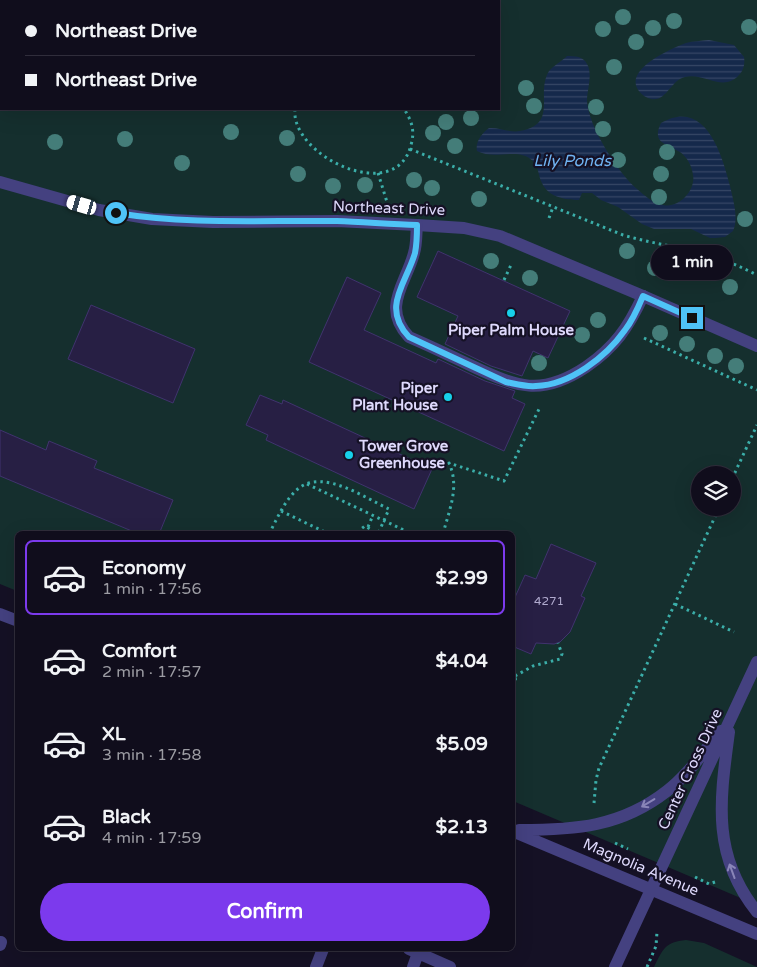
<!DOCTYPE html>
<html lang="en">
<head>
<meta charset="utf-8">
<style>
	:root { --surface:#100d1c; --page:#1e1b29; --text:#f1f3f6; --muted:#9c9ca3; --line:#302d3b; --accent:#7c3aed }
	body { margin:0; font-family:"Varela Round",sans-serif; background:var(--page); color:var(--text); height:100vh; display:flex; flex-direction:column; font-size:19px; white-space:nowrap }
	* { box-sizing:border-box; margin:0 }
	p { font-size:16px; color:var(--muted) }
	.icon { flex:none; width:28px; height:28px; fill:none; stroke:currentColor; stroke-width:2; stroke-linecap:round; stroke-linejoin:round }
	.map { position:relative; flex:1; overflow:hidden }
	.details { position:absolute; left:15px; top:531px; width:500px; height:420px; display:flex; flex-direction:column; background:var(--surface); border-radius:8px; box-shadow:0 5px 20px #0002,0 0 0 1px var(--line) }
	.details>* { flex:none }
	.banner { position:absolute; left:0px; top:0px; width:500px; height:110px; box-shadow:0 5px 20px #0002,0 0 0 1px var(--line); display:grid; align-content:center; height:110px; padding:0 25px; background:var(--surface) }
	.controls { position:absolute; left:691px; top:466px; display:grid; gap:10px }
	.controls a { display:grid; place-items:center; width:50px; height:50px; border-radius:50%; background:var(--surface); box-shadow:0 5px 20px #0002,0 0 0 1px var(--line); font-size:25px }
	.end { position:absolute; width:22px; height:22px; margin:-11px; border:6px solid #4fc3f7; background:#111; box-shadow:0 0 0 2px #111 }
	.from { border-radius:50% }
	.bubble { position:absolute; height:35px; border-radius:18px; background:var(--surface); box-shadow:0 5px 20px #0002,0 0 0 1px var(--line); font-size:16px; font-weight:800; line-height:35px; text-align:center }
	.car { position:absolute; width:15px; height:30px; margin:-15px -8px; border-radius:6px; box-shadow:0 0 4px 1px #0007; background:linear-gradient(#fff 24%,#345 0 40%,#fff 0 76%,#345 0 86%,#fff 0) }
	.banner b { display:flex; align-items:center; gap:18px; height:48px; font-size:19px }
	.banner b+b { border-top:1px solid var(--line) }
	.banner i { width:12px; height:12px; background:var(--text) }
	ul { padding:9px 0 0; list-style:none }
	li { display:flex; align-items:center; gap:15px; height:75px; margin:0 10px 8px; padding:0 15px; border:2px solid transparent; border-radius:8px }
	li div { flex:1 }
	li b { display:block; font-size:19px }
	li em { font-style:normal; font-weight:800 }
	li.on { border-color:var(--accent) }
	li>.icon { width:45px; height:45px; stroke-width:1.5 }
	.button { display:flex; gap:10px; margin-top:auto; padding:10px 25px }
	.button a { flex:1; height:58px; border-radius:30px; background:var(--accent); color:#fff; font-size:20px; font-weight:800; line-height:58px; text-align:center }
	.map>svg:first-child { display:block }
</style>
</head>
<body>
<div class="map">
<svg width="757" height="967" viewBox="0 0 757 967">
	<defs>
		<pattern id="water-rules" width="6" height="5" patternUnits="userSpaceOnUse" patternTransform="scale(1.25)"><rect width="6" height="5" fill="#15294b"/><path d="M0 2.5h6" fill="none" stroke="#374766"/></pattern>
	</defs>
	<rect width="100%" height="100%" fill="#151125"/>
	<!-- green -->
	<path fill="#152f2e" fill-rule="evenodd" d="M0,0H757V905L513,801L512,534H18L17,591L0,584ZM1,1H499V109H1ZM700,475H732V508H700Z
		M686,940L704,943L757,967H654C663,949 665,942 686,940Z"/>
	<!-- water -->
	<path fill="url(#water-rules)" d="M709,40L734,45L744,57C745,63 744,70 739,75C723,93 704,72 685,77C670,80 666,105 648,98C643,96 639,92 637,88C627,68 672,48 686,43C693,41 701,41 709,40Z
		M567,56C575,56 583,56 587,64C593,74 587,90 587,101C588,126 619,174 637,189C645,196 653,203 663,205C679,209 696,190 693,175C692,166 687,157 680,152C667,144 651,143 661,123C705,97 722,154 730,186C733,200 739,218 733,231L725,237L715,238H710L691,229H654L642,224L618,207L601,200L592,193H582L579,200C565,200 548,197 542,183C538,176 539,167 533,161C518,146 496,161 477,151C475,142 482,133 489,128C499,127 509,133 520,131C559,124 535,94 549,71C553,66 562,61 567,56Z"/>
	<!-- building -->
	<path fill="#271f44" stroke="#40336e" d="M438,251L570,311L548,358L533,351L522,376L491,366L445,344L458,316L417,297Z
		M347,277L381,293L364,330L436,363L438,359L485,381L515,391L512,398L525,404L504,451L309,362Z
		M91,305L195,349L173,403L68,359Z
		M260,395L282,404L283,400L432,469L414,509L266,440L268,435L246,425Z
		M0,430L46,450L49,441L97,461L94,468L173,500L159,534H139L0,476Z
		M551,544L596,563L581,596L585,598L570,632L560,642L554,644L536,643L531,654L512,646V604L525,575L536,579Z"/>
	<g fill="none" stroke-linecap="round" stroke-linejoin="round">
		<!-- path -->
		<path stroke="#3baea9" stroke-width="3" stroke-dasharray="2.5 4" stroke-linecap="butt" d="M55,0L58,1
			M210,0V1
			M317,0L318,1
			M43,1L44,0
			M0,49L1,48
			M295,109C290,156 396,206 411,145C415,131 412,121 404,109
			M410,149L623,235C647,242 671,246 695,251C717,256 737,265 757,275
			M378,173L387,202
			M549,218L553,207
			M504,280L511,265
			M644,338L757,390
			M732,479L757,425
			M307,484L412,534
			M281,511L329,534
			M368,527L373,515
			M269,534C277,519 285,499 299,488C324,469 365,498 389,509L378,534
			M362,534L361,529L365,526L370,529L369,534
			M443,534C449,510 460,487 449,463L504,481L540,407
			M675,604L734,632
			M512,672C517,677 516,684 512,689
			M515,676L533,666L560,659L562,654L558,643
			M594,803L596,780L599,768L719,508
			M615,843L628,849
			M695,877L709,884L715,882
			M647,967L656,946L657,932"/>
		<!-- service -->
		<path stroke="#444180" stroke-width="12" d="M417,225C416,234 417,243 414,253C406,284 381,307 409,337C430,346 451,356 472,366C517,387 541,397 586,367C615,347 628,328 643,296
			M0,945L1,942
			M409,949L450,967
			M316,967L323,949
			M413,967L418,953"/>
		<!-- pedestrian -->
		<path stroke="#444180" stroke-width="12" d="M417,225L464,228L500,236L643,296"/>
		<!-- minor -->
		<path stroke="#444180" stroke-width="12" d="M0,182L99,210L152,219L213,222L337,221L417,225
			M643,296L757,346"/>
		<!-- tertiary -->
		<path stroke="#444180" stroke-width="12" d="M0,614L18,621
			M729,732C720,800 711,855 757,912
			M519,830C575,830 621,827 667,791C688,775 704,751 721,731
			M512,831L757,934
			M615,967L757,662"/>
	</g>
	<!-- trees -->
	<g fill="#447d79">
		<circle cx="623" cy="17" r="8"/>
		<circle cx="674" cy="21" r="8"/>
		<circle cx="749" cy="27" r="8"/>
		<circle cx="653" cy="28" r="8"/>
		<circle cx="603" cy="29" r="8"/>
		<circle cx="636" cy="42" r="8"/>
		<circle cx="614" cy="67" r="8"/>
		<circle cx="526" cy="88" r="8"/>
		<circle cx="534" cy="106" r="8"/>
		<circle cx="596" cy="107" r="8"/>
		<circle cx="471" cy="118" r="8"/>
		<circle cx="446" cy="122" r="8"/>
		<circle cx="603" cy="129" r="8"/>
		<circle cx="231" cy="132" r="8"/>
		<circle cx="433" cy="133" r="8"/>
		<circle cx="287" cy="138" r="8"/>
		<circle cx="125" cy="139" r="8"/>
		<circle cx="55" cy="142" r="8"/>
		<circle cx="455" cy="146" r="8"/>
		<circle cx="667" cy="152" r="8"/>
		<circle cx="618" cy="160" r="8"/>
		<circle cx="182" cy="163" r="8"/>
		<circle cx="298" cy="174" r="8"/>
		<circle cx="661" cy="174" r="8"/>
		<circle cx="414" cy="180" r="8"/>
		<circle cx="365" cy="185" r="8"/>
		<circle cx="333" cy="186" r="8"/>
		<circle cx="432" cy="188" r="8"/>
		<circle cx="659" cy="197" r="8"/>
		<circle cx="479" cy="199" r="8"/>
		<circle cx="745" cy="219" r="8"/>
		<circle cx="627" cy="251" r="8"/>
		<circle cx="491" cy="261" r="8"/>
		<circle cx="655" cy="268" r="8"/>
		<circle cx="686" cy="270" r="8"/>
		<circle cx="530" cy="278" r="8"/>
		<circle cx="730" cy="287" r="8"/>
		<circle cx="598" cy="320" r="8"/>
		<circle cx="660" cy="333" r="8"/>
		<circle cx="582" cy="335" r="8"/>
		<circle cx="687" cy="344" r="8"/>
		<circle cx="715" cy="356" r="8"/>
		<circle cx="539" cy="363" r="8"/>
		<circle cx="736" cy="366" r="8"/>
	</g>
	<!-- one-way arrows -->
	<defs><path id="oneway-shaft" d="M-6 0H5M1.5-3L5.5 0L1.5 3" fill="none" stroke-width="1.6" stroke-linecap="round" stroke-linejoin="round" transform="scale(1.25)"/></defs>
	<g stroke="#8985b8">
		<use href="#oneway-shaft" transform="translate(648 803) rotate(149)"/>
		<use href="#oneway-shaft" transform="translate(732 871) rotate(-110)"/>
	</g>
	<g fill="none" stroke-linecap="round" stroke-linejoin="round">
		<!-- route -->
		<path stroke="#4fc3f7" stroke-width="6" d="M116,213C190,225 263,220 337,221C363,222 390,224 417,225C417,234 417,243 415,253C406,284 381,307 409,337L506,382C516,384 526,387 536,386C570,385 606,357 625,330C633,320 638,308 643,296L692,318"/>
	</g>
	<!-- markers -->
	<g fill="#17d0ea" stroke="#151125" stroke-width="2">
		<circle cx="511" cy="313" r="5"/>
		<circle cx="448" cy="397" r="5"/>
		<circle cx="349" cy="455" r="5"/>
	</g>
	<g text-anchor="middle" stroke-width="4.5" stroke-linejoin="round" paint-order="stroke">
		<!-- number labels -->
		<g font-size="12" fill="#b0aace">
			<text x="549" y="605">4271</text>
		</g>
		<!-- street labels -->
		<g font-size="15" fill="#ded9fc" stroke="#151125">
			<text transform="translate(389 208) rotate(2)" y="5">Northeast Drive</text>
			<text transform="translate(690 769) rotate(-65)" y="5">Center Cross Drive</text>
			<text transform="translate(641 867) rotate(23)" y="5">Magnolia Avenue</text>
		</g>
		<!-- poi labels -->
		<g font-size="15" font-weight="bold" fill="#ded9fc" stroke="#151125">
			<text x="511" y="335">Piper Palm House</text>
			<text x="438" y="393" text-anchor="end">Piper<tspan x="438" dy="17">Plant House</tspan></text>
			<text x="359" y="451" text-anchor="start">Tower Grove<tspan x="359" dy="17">Greenhouse</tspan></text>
		</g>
		<!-- water labels -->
		<g font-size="16" font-style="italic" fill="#70b3f2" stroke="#151125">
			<text x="572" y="166">Lily Ponds</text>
		</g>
	</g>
</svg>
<div class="controls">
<a><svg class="icon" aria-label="layers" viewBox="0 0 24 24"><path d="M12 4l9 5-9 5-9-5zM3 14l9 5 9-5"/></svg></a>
</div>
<i class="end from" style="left:116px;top:213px"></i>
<i class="end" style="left:692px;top:318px"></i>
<div class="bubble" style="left:651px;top:245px;width:82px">1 min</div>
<i class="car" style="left:82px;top:205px;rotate:286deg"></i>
<div class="banner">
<b><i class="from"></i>Northeast Drive</b>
<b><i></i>Northeast Drive</b>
</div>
<section class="details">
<ul>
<li class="on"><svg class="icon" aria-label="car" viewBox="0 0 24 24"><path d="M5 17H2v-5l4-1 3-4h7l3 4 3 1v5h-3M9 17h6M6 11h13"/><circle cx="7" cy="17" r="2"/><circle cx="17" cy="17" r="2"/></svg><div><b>Economy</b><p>1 min · 17:56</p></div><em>$2.99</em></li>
<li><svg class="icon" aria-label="car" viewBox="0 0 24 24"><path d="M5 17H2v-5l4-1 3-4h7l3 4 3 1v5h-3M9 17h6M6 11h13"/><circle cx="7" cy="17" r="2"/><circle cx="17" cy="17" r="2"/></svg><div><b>Comfort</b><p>2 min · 17:57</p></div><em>$4.04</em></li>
<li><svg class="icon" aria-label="car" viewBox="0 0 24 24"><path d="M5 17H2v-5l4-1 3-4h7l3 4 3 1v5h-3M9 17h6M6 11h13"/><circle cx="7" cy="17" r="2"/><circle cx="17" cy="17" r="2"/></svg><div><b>XL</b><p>3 min · 17:58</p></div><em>$5.09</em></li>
<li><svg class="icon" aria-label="car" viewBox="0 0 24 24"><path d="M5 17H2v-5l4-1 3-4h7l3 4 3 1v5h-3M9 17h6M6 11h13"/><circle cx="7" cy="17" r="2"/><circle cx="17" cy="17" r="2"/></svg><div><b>Black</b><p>4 min · 17:59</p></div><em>$2.13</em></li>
</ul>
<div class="button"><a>Confirm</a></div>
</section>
</div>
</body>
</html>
